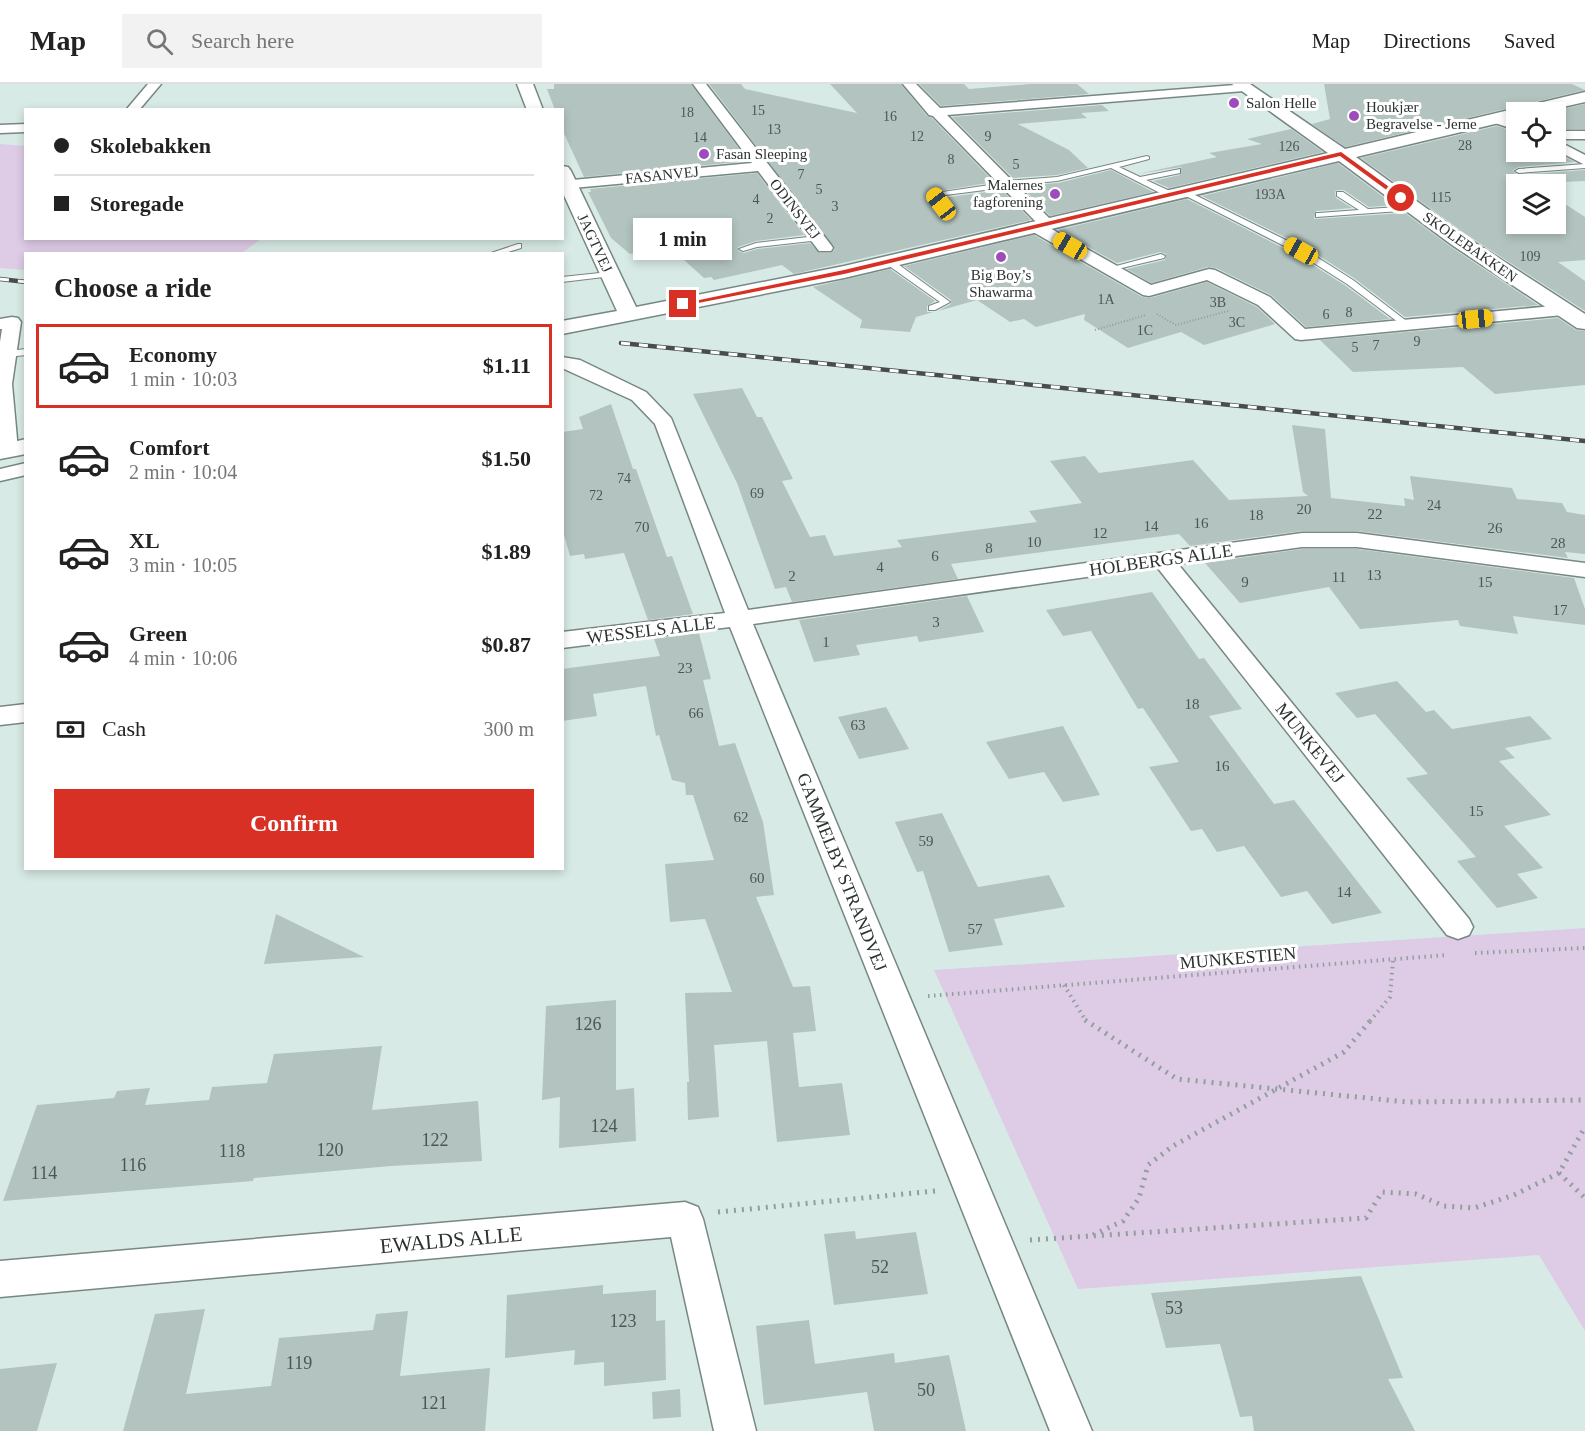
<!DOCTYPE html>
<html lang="en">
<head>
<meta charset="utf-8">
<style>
	:root { --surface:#fff; --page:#f2f2f2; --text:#222; --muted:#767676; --line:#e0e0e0; --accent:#d93025 }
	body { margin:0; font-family:"Times New Roman",serif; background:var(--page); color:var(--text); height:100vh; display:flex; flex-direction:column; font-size:22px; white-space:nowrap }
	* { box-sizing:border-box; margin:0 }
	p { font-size:20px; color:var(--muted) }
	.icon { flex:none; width:33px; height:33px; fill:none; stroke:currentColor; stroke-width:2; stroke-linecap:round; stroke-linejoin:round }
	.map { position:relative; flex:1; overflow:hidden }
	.drawer { position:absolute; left:24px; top:168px; width:540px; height:618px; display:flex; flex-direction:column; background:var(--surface); border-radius:0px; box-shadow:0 3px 9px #0003 }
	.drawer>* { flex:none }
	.guide { position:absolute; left:24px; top:24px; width:540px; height:132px; border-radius:0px; box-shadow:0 3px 9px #0003; display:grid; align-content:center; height:132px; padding:0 30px; background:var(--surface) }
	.buttons { position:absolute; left:1506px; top:18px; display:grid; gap:12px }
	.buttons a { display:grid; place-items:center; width:60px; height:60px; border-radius:0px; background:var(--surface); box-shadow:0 3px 9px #0003; font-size:30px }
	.end { position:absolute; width:27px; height:27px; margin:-14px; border:8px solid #d93025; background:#fff; box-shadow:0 0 0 3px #fff }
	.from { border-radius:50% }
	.bubble { position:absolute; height:42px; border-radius:0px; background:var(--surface); box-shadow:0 3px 9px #0003; font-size:20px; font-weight:700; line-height:42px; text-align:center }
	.car { position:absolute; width:18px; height:36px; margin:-18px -9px; border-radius:8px; box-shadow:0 0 4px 2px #0007; background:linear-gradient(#f5c518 24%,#345 0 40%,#f5c518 0 76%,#345 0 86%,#f5c518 0) }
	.guide b { display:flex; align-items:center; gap:21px; height:57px; font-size:22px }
	.guide b+b { border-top:2px solid var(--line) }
	.guide i { width:15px; height:15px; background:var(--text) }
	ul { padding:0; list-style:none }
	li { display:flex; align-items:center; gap:18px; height:84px; margin:0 12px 9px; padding:0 18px; border:3px solid transparent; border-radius:0px }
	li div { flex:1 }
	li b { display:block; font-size:22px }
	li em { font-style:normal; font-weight:700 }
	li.current { border-color:var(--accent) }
	li>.icon { width:54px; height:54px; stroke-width:1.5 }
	h2 { padding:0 30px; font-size:27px; line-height:72px }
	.pay { display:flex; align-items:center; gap:15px; height:66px; padding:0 30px; font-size:22px }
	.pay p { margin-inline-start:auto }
	.button { display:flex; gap:12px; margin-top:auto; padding:12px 30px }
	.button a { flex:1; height:69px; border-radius:0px; background:var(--accent); color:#fff; font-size:24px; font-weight:700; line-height:69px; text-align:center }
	header { display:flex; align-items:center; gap:36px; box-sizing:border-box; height:84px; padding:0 30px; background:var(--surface); border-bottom:2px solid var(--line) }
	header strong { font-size:28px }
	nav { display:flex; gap:33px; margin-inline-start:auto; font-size:21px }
	.search { width:420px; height:54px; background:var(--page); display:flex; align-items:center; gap:15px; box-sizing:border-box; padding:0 21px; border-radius:0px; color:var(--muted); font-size:22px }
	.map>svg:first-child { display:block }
</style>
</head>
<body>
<header>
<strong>Map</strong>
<div class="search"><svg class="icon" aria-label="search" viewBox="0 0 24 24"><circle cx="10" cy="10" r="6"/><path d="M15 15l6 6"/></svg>Search here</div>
<nav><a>Map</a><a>Directions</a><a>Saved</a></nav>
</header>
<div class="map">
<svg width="1585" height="1347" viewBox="0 0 1585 1347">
	<rect width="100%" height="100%" fill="#d8eae5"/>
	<!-- green -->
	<path fill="#decbe6" d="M0,60L25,62L26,154L261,155L242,169L26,170L25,186L0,184Z
		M1585,844V1247L1539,1171L1078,1205L934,886Z"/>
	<!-- building -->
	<path fill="#b3c4c0" d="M554,0H691L748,77L584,93L562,45V26H555L547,5H554Z
		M709,0H741L745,5L857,29L830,0H901L927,32L932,34L994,98L927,109V112L946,133L954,129L942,114L1002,106L1031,136L794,190L782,181L714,196L711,193L704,194L673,166L661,169L655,164L630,170L611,154L588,108H591L590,105L757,89L804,151L756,157L738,163V167L744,169L757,165L810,159L819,169H831L835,165Z
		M919,0H964L969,5L1030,0H1077L1089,10L941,22Z
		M1324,0H1572L1585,6L1345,63L1312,40L1330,35Z
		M1585,20V45H1556V28H1549Z
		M1102,21L1109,27L1081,29L1087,34L1018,40L1069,66L1088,84L1057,91L1013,94L952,33Z
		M1497,42L1516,48V68H1555L1575,78L1519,83L1513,86L1514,89L1519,91L1585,86V97L1516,100V140H1556V114L1585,133V176L1558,178L1585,197V227L1467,151L1361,74Z
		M1291,45L1323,68L1169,104L1153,97L1180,91L1181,83L1138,90L1217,73L1209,69L1262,60L1247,55Z
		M1338,79L1394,121L1369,123L1344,106H1337L1335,108L1336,114L1352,124L1316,127L1314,135L1405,129L1451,163L1538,221L1405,233L1354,194L1305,163L1202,112Z
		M1111,86L1153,108L1050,132L1021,102L1058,99Z
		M1187,115L1297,171L1346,202L1390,235L1306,243L1271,211L1216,184L1208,183L1151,199L1127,185L1165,176L1166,170L1160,168L1117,179L1058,146Z
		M1034,151L1142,213L1150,214L1207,198L1257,223L1275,240L1204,261L1181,248L1128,264L1084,236L1085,230L1036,243L1024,235L1010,238L977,216L938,227L951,220V216L904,182Z
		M890,185L935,217L927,222V228H933L916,233L910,248L860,244L862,236L813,203Z
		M1558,234L1576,246L1585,247V301L1495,310L1463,283L1353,288L1320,256Z
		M742,304L757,333H762L793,395L782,397L810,453L825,451L834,472L902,463L897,456L1037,438L1029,427L1082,419L1050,377L1085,372L1099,389L1193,376L1229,416L1308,412L1303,408L1292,341L1325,345L1331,414L1405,422L1404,414L1414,416L1410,392L1512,404L1517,415L1562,419L1567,428L1585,431V470L1565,468L1568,474L1357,447H1302L1190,462L1179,450L951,480L958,495L792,518L786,503L775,505L737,399L693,310Z
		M611,320L633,385H636L667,473L672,472L693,530L648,536L624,469L585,475L584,470L570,472L562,444V348L583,345L579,333Z
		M1302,465H1357L1574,494L1585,525V541L1513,532L1518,550L1460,542L1458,536L1360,545L1329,503L1240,519L1205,479Z
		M1152,508L1199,575L1204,574L1242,625L1209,632L1274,720L1294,716L1382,829L1332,840L1307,807L1281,813L1244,762L1217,768L1202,745L1191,747L1149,683L1179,678L1143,624L1138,625L1091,547L1063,552L1046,526Z
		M967,512L984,548L919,558L917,552L856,561L860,571L814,578L799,536Z
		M699,549L711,595L703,596L719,662L735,659L763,738L774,811L756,813L793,903L810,902L816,947L793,949L799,1003L842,999L850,1051L777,1058L767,957L714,961L719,1033L688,1036L687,998H689L685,909L732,908L705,835L670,838L665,780L714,776L693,711H686L685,699L672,696L659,651L656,652L646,602L593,610L597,632L562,637V585L660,572L654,555Z
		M1397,597L1426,628L1434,626L1452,645L1530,632L1552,655L1505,664L1515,674L1499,677L1551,731L1504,742L1543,784L1517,790L1538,814L1497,824L1457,777L1476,773L1406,694L1428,690L1375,630L1357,634L1335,609Z
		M886,623L909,665L859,675L838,633Z
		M1063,642L1100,711L1063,718L1044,688L1009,695L986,658Z
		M942,729L978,803L1049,791L1065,823L994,835L1003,861L949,868L923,787L917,788L895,738Z
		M276,830L364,873L264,880Z
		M616,916V1006L634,1004L636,1057L559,1064L560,1013L542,1016L546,922Z
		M382,962L372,1026L478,1017L482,1077L391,1082L254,1094L253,1097L3,1117L37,1021L114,1014L117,1007L150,1004L145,1021L209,1016L212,1003L267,999L274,970Z
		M855,1147L856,1155L916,1148L928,1210L834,1221L824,1150Z
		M1361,1192L1403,1294L1388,1295L1415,1347H1254L1252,1332L1240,1333L1220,1260L1166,1264L1151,1209Z
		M603,1201V1210L656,1206V1237L665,1236L666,1296L604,1302V1278L574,1281L575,1266L505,1274L507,1211Z
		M205,1225L186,1310L271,1302L279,1254L373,1246L376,1230L408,1227L400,1292L490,1284L485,1347H123L155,1230Z
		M809,1236L815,1280L894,1269L895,1279L949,1271L966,1347H874L867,1308L764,1321L756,1242Z
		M57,1279L37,1347H0V1285Z
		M680,1305L681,1333L653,1335L652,1308Z"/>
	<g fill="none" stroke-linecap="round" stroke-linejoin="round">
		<!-- service casing -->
		<g stroke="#778783" stroke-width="2">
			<path id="service" d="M1147,72L1149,73V75L1119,83L1140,93L1180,85V89L1146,96L1172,108V112H1166L1111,84L1057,97L1012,101L1008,103L938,112L952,129L948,131L929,110L1003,99L1006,97L1057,93Z
				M1585,80V84L1519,89L1515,87L1519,85Z
				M1183,105L1304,165L1353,196L1413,242L1406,244L1347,200L1298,169L1180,109L1179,107Z
				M1337,108H1343L1368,125L1414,122L1418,124L1414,126L1316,133V129H1319L1359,126L1337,112Z
				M817,152L821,154L820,156L757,163L743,167L739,165L756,159Z
				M518,160H521V164L502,170H488Z
				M1161,170L1165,172L1164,174L1109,187L1105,185Z
				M885,175H891L950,218L935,226H929V222L940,218L885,179Z
				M609,188H612V192L562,198V193Z
				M26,265V271L8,273L3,270L8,267Z"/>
		</g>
		<!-- minor casing -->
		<g stroke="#778783" stroke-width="3">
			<path id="minor" d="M148,0H161L139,26H126Z
				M693,0H706L831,161L833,164L831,167H819L758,87L562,105V97L752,79Z
				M903,0H916L940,24L1248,0L1250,3L1244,7L947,31L1051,136L1054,139L1048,143L1151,201L1209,185L1215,186L1270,213L1305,245L1563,221L1569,222L1572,226L1569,230L1563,231L1301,256L1295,255L1258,221L1207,196L1149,212L1143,211L1028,145L1026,142L1028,139L1036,138L933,32L929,31Z
				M1497,31L1516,38V46L1492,38L1490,35L1492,32Z
				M26,40V48L0,49V41Z
				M1556,47H1585V55H1556Z
				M1556,56L1585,71V81L1556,66Z
				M12,233L18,234L21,238L12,300L18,366L15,370L8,372L0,369V258L2,245H0V235Z
				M562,273L580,276L646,308L671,334L748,526L1302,449H1357L1585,479V493L1357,463H1302L1178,480L1469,835L1473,843L1469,851L1458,855L1447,851L1157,483L753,540L1092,1347H1050L730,543L562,564V548L725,529L655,340L632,316L562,284Z
				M26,379V391L0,397V385Z
				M26,620V638L0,641V623Z
				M685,1118L698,1123L703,1135L756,1347H714L671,1153L0,1213V1177Z"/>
		</g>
		<!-- tertiary casing -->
		<g stroke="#778783" stroke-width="3">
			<path id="tertiary" d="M517,0H533L543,26H527Z
				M1232,0H1250L1345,65L1585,8V18L1541,28H1516V35L1356,73L1466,153L1585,230V245L1577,244L1452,161L1339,77L844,194L562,250V237L617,227L562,107V82L568,83L571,87L636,223L844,182L1328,69Z
				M26,355V370L0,375V361Z"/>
		</g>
		<!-- path-far2 -->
		<path stroke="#919e9b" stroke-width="2" stroke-dasharray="1 2" stroke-linecap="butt" d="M1157,230L1176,241L1228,227
			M1095,246L1146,231"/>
		<!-- path-far1 -->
		<path stroke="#919e9b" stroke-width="4" stroke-dasharray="1.5 4.5" stroke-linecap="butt" d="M1475,869L1585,864
			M1064,901L1086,937
			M928,912L1447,871
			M1370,937L1390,913L1393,876"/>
		<!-- path -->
		<path stroke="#919e9b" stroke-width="5" stroke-dasharray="2 6" stroke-linecap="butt" d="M1085,936L1177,995L1407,1018L1585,1016
			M1559,1089L1585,1114
			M718,1128L935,1107
			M1093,1151L1123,1137L1139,1114L1148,1081L1173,1062L1344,968L1371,936
			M1030,1156L1366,1134L1382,1108L1416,1110L1444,1122L1474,1124L1514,1111L1559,1089L1585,1043"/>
		<!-- service -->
		<use href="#service" fill="#fff" fill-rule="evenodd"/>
		<!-- minor -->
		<use href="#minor" fill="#fff" fill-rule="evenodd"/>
		<!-- tertiary -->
		<use href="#tertiary" fill="#fff" fill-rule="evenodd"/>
		<!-- rail casing -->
		<g stroke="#454e4b" stroke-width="4.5">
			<path id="rail" d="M0,195L26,198
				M621,259L1585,357"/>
		</g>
		<!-- rail -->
		<use href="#rail" stroke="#fff" stroke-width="3" stroke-dasharray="9" stroke-linecap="butt"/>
	</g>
	<!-- route -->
	<path fill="#d93025" d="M1341,68L1403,113V115H1399L1340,72L844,190L683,222L680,220L844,186Z"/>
	<!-- markers -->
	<g fill="#9e4cbb" stroke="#fff" stroke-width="2">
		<circle cx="1234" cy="19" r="6"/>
		<circle cx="1354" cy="32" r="6"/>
		<circle cx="704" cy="70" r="6"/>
		<circle cx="1055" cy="110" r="6"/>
		<circle cx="1001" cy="173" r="6"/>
	</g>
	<g text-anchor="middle" stroke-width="6" stroke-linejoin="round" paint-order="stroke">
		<!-- far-number labels -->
		<g font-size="14" fill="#4d5654">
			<text x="758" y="31">15</text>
			<text x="687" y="33">18</text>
			<text x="890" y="37">16</text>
			<text x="774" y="50">13</text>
			<text x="917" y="57">12</text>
			<text x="988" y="57">9</text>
			<text x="700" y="58">14</text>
			<text x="1465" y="66">28</text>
			<text x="1289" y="67">126</text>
			<text x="951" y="80">8</text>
			<text x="1016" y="85">5</text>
			<text x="801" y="95">7</text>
			<text x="819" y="110">5</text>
			<text x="1270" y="115">193A</text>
			<text x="1441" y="118">115</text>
			<text x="756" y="120">4</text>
			<text x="835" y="127">3</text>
			<text x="770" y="139">2</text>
			<text x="1530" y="177">109</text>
			<text x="1106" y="220">1A</text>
			<text x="1218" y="223">3B</text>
			<text x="1349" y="233">8</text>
			<text x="1326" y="235">6</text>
			<text x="1237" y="243">3C</text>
			<text x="1145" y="251">1C</text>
			<text x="1417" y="262">9</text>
			<text x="1376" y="266">7</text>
			<text x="1355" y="268">5</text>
			<text x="624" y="399">74</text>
			<text x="757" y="414">69</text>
			<text x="596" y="416">72</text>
			<text x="1434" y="426">24</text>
		</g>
		<!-- far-poi labels -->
		<g font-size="15" fill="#2b3230" stroke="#fff" text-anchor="start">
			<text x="1246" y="24">Salon Helle</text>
			<text x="1366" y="28">Houkjær<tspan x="1366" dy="17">Begravelse - Jerne</tspan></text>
			<text x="716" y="75">Fasan Sleeping</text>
			<text x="1043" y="106" text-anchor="end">Malernes<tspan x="1043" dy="17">fagforening</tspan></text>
			<text x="1001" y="196" text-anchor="middle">Big Boy’s<tspan x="1001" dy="17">Shawarma</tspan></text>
		</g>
		<!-- far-street labels -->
		<g font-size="15" fill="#2b3230" stroke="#fff">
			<text transform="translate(662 91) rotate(-6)" y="5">FASANVEJ</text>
			<text transform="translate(795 125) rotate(52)" y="5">ODINSVEJ</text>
			<text transform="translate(595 159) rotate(65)" y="5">JAGTVEJ</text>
			<text transform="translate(1470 163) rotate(35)" y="5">SKOLEBAKKEN</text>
		</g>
		<!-- number labels -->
		<g font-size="15" fill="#4d5654">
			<text x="1304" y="430">20</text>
			<text x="1375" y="435">22</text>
			<text x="1256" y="436">18</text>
			<text x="1201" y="444">16</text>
			<text x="1151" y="447">14</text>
			<text x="642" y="448">70</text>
			<text x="1495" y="449">26</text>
			<text x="1100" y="454">12</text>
			<text x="1034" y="463">10</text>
			<text x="1558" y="464">28</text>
			<text x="989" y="469">8</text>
			<text x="935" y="477">6</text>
			<text x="880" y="488">4</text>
			<text x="1374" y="496">13</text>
			<text x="792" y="497">2</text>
			<text x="1339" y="498">11</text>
			<text x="1245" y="503">9</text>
			<text x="1485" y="503">15</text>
			<text x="1560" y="531">17</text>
			<text x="936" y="543">3</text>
			<text x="826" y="563">1</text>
			<text x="685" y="589">23</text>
			<text x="1192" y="625">18</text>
			<text x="696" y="634">66</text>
			<text x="858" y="646">63</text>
			<text x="1222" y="687">16</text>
			<text x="1476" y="732">15</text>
			<text x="741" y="738">62</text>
			<text x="926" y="762">59</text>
			<text x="757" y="799">60</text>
			<text x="1344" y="813">14</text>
			<text x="975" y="850">57</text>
		</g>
		<!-- street labels -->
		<g font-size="18" fill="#2b3230" stroke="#fff">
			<text transform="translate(1161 476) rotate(-8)" y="6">HOLBERGS ALLE</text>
			<text transform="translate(651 546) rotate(-7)" y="6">WESSELS ALLE</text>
			<text transform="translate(1310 659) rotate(51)" y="6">MUNKEVEJ</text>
			<text transform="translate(842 788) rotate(68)" y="6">GAMMELBY STRANDVEJ</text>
			<text transform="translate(1238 874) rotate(-5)" y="6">MUNKESTIEN</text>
		</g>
		<!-- near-number labels -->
		<g font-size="18" fill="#4d5654">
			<text x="588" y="946">126</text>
			<text x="604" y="1048">124</text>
			<text x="435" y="1062">122</text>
			<text x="330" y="1072">120</text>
			<text x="232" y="1073">118</text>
			<text x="133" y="1087">116</text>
			<text x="44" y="1095">114</text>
			<text x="880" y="1189">52</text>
			<text x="1174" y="1230">53</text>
			<text x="623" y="1243">123</text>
			<text x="299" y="1285">119</text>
			<text x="926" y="1312">50</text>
			<text x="434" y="1325">121</text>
		</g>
		<!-- near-street labels -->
		<g font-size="21" fill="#2b3230" stroke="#fff">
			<text transform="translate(451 1156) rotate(-5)" y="7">EWALDS ALLE</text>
		</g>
	</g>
</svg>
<div class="buttons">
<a><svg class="icon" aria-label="locate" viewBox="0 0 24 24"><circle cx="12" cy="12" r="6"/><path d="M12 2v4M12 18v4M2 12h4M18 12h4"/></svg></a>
<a><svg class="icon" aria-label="layers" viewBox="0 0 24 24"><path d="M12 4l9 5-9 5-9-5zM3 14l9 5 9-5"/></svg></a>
</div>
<i class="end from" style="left:1401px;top:114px"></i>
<i class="end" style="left:683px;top:220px"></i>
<div class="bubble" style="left:633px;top:134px;width:99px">1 min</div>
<i class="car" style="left:941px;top:120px;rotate:322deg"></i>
<i class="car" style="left:1070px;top:162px;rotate:300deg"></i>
<i class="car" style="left:1301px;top:167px;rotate:299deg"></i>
<i class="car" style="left:1475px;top:235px;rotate:84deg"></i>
<div class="guide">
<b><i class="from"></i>Skolebakken</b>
<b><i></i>Storegade</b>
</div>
<section class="drawer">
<h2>Choose a ride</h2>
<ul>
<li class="current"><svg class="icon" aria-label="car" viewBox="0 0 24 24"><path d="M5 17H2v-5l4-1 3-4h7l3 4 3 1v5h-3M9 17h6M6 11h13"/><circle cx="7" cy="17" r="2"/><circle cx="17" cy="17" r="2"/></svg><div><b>Economy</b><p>1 min · 10:03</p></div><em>$1.11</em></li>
<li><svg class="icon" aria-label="car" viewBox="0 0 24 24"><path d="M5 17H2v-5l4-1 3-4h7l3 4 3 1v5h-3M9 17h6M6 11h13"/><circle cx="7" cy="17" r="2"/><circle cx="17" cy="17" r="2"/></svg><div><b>Comfort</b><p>2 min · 10:04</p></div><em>$1.50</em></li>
<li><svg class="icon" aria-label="car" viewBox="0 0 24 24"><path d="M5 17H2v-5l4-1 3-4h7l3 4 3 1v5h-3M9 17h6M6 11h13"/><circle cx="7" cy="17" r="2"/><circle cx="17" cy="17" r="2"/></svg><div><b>XL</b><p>3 min · 10:05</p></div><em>$1.89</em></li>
<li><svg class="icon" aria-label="car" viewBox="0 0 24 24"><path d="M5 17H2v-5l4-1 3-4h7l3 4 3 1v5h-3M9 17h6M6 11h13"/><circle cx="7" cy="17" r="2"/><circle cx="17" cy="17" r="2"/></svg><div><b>Green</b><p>4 min · 10:06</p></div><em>$0.87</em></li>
</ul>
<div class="pay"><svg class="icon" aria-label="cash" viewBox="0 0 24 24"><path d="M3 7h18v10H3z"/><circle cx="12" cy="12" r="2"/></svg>Cash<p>300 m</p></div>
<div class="button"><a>Confirm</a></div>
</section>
</div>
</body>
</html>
